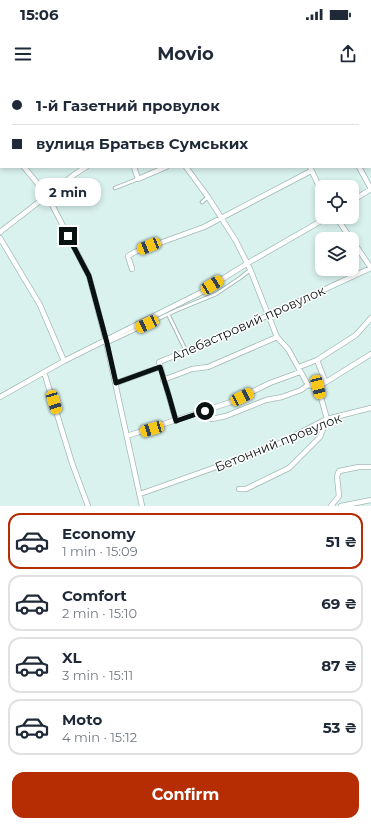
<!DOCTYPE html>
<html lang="en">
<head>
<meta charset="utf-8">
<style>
	:root { --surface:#fff; --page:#f2f2f3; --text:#1f2937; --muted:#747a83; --line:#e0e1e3; --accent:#b62c03 }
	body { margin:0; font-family:Montserrat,sans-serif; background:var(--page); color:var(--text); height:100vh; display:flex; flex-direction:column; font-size:15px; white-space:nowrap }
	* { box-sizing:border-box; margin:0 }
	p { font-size:13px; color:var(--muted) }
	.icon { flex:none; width:22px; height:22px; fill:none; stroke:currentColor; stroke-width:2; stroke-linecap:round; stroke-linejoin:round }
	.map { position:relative; height:426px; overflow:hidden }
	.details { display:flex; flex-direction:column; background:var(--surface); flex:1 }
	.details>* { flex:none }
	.top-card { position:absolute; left:0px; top:0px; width:371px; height:88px; box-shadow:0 2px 6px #0003; display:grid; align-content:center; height:88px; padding:0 12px; background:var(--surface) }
	.controls { position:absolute; left:315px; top:100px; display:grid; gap:8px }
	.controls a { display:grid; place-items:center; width:44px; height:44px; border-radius:8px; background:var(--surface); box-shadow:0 2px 6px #0003; font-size:20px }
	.end { position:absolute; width:18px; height:18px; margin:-9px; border:5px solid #091211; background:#fff; box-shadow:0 0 0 2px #fff }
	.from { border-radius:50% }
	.bubble { position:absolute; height:28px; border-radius:12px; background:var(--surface); box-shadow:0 2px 6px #0003; font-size:13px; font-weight:700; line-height:28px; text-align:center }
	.car { position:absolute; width:12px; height:24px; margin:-12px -6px; border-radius:5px; box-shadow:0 0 3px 1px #0007; background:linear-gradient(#f5c518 24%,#345 0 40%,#f5c518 0 76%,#345 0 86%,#f5c518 0) }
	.top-card b { display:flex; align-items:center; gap:14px; height:38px; font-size:15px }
	.top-card b+b { border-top:1px solid var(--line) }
	.top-card i { width:10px; height:10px; background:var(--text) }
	ul { padding:7px 0 0; list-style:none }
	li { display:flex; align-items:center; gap:12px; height:56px; margin:0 8px 6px; padding:0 4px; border:2px solid var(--line); border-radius:12px }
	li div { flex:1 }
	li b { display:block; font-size:15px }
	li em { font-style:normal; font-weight:700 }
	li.on { border-color:var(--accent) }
	li>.icon { width:36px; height:36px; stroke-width:1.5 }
	.cta { display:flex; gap:8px; margin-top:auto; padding:8px 12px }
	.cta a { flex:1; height:46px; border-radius:12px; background:var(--accent); color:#fff; font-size:16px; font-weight:700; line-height:46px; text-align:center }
	.status { display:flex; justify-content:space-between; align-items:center; height:28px; padding:0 20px; background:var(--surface); direction:ltr }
	.status svg { height:11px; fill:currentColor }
	header { display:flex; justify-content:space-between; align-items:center; height:52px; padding:0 12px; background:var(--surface); font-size:18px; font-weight:700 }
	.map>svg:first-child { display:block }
</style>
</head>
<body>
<div class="status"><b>15:06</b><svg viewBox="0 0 49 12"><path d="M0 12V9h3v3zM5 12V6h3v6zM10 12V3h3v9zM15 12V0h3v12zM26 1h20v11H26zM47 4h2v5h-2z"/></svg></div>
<header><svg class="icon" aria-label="menu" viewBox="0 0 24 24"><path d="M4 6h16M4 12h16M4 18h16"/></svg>Movio<svg class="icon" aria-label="share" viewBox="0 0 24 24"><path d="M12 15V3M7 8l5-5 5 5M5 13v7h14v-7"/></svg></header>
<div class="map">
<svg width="371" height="426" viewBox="0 0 371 426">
	<rect width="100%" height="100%" fill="#d9f2ee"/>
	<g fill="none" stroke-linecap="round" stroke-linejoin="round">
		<!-- lane casing -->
		<g stroke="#a2bab6" stroke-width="4.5">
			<path id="lane" d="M115,108L138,99
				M202,122L208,117
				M168,234L186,271
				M107,263L177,230L216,214L240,198L250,190"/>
		</g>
		<!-- street casing -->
		<g stroke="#a2bab6" stroke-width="6">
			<path id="street" d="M278,0L279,1
				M310,0L311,1
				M47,1L49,0
				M75,1V0
				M80,1L81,0
				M105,1L106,0
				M215,1L217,0
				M292,1L295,0
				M0,55L1,56
				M24,87L47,115L89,196L106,261L142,426
				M134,87L138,99L166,87
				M186,87L208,117L236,161L250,189L277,257L288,269L308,305L318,307L327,339L320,357L289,388L246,409H239
				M310,87L322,113
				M359,87L371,109
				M352,121L371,109
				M336,137L351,159
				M0,152L75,94L86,87
				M0,158L40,225L64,281
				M352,160L371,188
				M132,189L128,176L135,172L204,147L311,91
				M299,287L317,280
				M44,292L72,383L88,426
				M163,300L192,289L208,287L277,257
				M325,301L317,280L356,255L371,238
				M116,303L160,287
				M318,307L371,274
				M0,317L64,281L200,213L248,183L328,137
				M205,331L208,337L212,339L226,336L266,320L282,317L301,310L308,305
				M176,341L159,282C231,254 301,220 371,188
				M127,356L231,322L270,303L300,292
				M140,414L270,368L327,339L371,328
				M331,426L339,416L337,396L339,391L359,387H371
				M341,426L371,420"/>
		</g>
		<!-- lane -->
		<use href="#lane" stroke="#fff" stroke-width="2.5"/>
		<!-- street -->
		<use href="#street" stroke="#fff" stroke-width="4.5"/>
	</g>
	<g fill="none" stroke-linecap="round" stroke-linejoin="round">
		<!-- route -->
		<path stroke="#091211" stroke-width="5" d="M68,156L89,196L107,263L116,303L160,287L169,316L176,341L205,331"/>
	</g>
	<g text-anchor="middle" stroke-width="3" stroke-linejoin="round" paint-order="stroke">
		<!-- street labels -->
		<g font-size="13" fill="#091211" stroke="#fff">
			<text transform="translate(248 243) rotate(-24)" y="5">Алебастровий провулок</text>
			<text transform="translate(278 362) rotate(-22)" y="5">Бетонний провулок</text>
		</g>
	</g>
</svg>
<div class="controls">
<a><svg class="icon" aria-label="locate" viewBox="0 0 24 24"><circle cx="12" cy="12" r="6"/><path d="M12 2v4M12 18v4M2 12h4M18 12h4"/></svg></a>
<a><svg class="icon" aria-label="layers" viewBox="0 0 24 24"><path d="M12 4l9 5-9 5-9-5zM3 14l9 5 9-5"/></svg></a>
</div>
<i class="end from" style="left:205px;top:331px"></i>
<i class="end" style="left:68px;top:156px"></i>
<div class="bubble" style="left:35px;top:98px;width:66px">2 min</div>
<i class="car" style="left:149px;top:166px;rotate:248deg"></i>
<i class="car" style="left:212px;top:205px;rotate:58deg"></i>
<i class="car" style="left:147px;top:244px;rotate:245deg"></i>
<i class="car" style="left:318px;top:307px;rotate:166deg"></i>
<i class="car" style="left:242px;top:317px;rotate:64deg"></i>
<i class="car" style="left:54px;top:322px;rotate:163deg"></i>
<i class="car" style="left:152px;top:349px;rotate:253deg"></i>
<div class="top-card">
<b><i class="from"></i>1-й Газетний провулок</b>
<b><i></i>вулиця Братьєв Сумських</b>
</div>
</div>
<section class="details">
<ul>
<li class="on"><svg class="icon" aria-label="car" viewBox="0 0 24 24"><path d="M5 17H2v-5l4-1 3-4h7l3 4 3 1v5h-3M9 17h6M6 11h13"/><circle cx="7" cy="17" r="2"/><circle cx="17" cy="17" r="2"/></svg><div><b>Economy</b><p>1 min · 15:09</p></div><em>51 ₴</em></li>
<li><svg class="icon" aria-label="car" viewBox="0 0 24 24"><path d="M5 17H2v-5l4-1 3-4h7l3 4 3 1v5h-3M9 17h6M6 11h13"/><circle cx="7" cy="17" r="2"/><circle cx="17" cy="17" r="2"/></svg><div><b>Comfort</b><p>2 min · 15:10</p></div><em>69 ₴</em></li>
<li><svg class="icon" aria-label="car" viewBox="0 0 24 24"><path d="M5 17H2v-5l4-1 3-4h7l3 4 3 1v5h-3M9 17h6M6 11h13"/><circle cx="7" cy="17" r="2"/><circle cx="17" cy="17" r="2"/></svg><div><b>XL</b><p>3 min · 15:11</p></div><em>87 ₴</em></li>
<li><svg class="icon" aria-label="car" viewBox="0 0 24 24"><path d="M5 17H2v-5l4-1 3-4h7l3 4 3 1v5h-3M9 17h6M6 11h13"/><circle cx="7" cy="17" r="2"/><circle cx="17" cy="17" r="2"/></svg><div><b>Moto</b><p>4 min · 15:12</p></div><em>53 ₴</em></li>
</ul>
<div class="cta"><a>Confirm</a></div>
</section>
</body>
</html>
